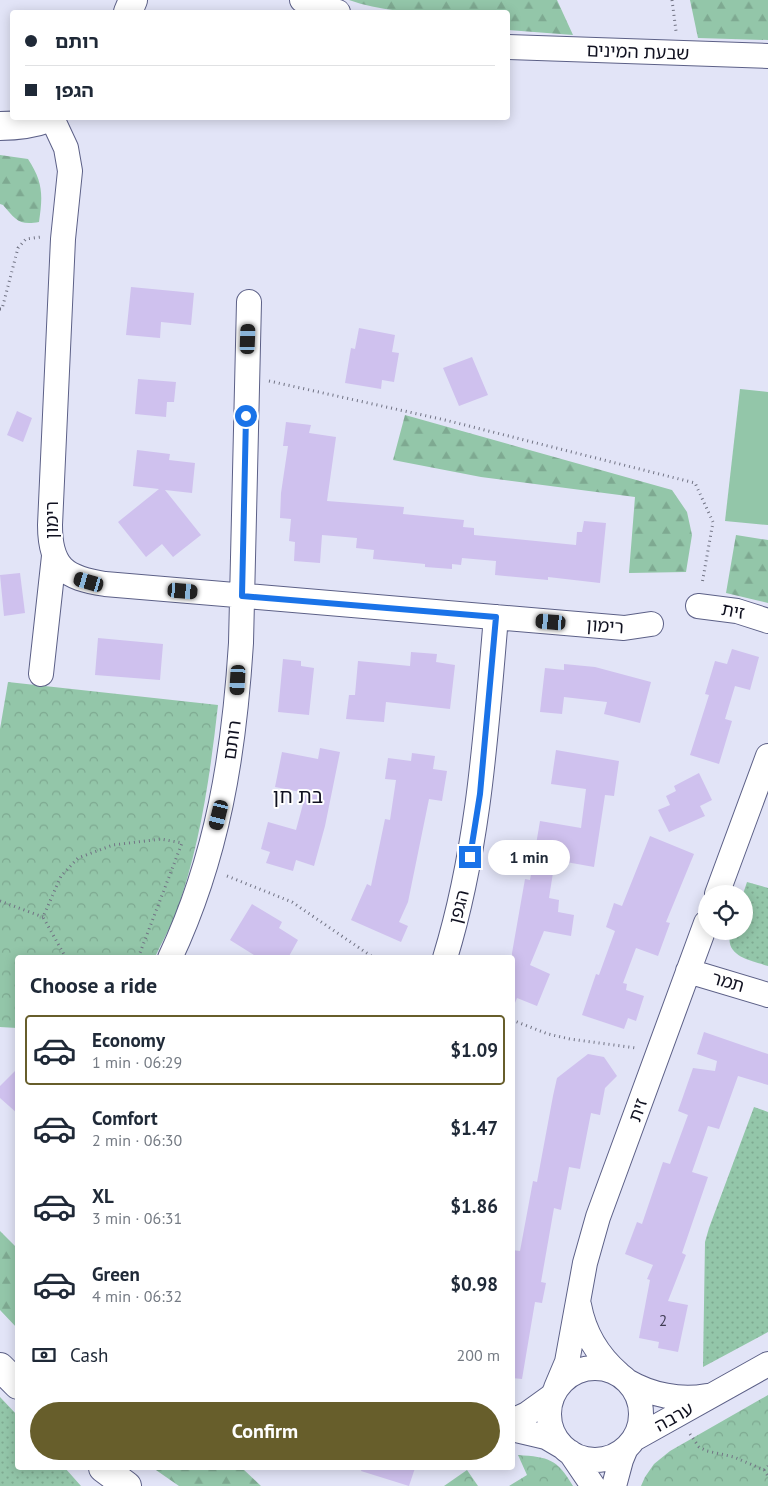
<!DOCTYPE html>
<html lang="en">
<head>
<meta charset="utf-8">
<style>
	:root { --surface:#fff; --page:#f2f2f3; --text:#1f2937; --muted:#747a83; --line:#e0e1e3; --accent:#675e2b }
	body { margin:0; font-family:"PT Sans","Noto Sans Hebrew",sans-serif; background:var(--page); color:var(--text); height:100vh; display:flex; flex-direction:column; font-size:19px; white-space:nowrap }
	* { box-sizing:border-box; margin:0 }
	p { font-size:16px; color:var(--muted) }
	.icon { flex:none; width:28px; height:28px; fill:none; stroke:currentColor; stroke-width:2; stroke-linecap:round; stroke-linejoin:round }
	.map { position:relative; flex:1; overflow:hidden }
	.panel { position:absolute; left:15px; top:955px; width:500px; height:515px; display:flex; flex-direction:column; background:var(--surface); border-radius:5px; box-shadow:0 2px 12px #0003 }
	.panel>* { flex:none }
	.hud { position:absolute; left:10px; top:10px; width:500px; height:110px; border-radius:5px; box-shadow:0 2px 12px #0003; display:grid; align-content:center; height:110px; padding:0 15px; background:var(--surface) }
	.tools { position:absolute; left:698px; top:885px; display:grid; gap:10px }
	.tools a { display:grid; place-items:center; width:55px; height:55px; border-radius:50%; background:var(--surface); box-shadow:0 2px 12px #0003; font-size:25px }
	.end { position:absolute; width:22px; height:22px; margin:-11px; border:6px solid #1a73e8; background:#fff; box-shadow:0 0 0 2px #fff }
	.from { border-radius:50% }
	.bubble { position:absolute; height:35px; border-radius:18px; background:var(--surface); box-shadow:0 2px 12px #0003; font-size:16px; font-weight:800; line-height:35px; text-align:center }
	.car { position:absolute; width:15px; height:30px; margin:-15px -8px; border-radius:6px; box-shadow:0 0 4px 1px #0007; background:linear-gradient(#222 24%,#8ab4d8 0 40%,#222 0 76%,#8ab4d8 0 86%,#222 0) }
	.hud b { display:flex; align-items:center; gap:18px; height:48px; font-size:19px }
	.hud b+b { border-top:1px solid var(--line) }
	.hud i { width:12px; height:12px; background:var(--text) }
	ul { padding:0; list-style:none }
	li { display:flex; align-items:center; gap:15px; height:70px; margin:0 10px 8px; padding:0 5px; border:2px solid transparent; border-radius:5px }
	li div { flex:1 }
	li b { display:block; font-size:19px }
	li em { font-style:normal; font-weight:800 }
	li.selected { border-color:var(--accent) }
	li>.icon { width:45px; height:45px; stroke-width:1.5 }
	h2 { padding:0 15px; font-size:22px; line-height:60px }
	.pay { display:flex; align-items:center; gap:12px; height:55px; padding:0 15px; font-size:19px }
	.pay p { margin-inline-start:auto }
	.primary-button { display:flex; gap:10px; margin-top:auto; padding:10px 15px }
	.primary-button a { flex:1; height:58px; border-radius:30px; background:var(--accent); color:#fff; font-size:20px; font-weight:800; line-height:58px; text-align:center }
	.map>svg:first-child { display:block }
</style>
</head>
<body>
<div class="map">
<svg width="768" height="1486" viewBox="0 0 768 1486">
	<defs>
		<pattern id="grass-dots" width="8" height="8" patternUnits="userSpaceOnUse" patternTransform="scale(1.25)"><rect width="8" height="8" fill="#93c6a9"/><path d="M2 2h.1M6 6h.1" fill="none" stroke="#7ea991" stroke-width="1.8" stroke-linecap="round"/></pattern>
		<pattern id="forest-firs" width="22" height="20" patternUnits="userSpaceOnUse" patternTransform="scale(1.25)"><rect width="22" height="20" fill="#93c6a9"/><path d="M5 1l3.5 6h-7zM16 11l3.5 6h-7z" fill="#7ea991"/></pattern>
		<pattern id="park-crowns" width="20" height="18" patternUnits="userSpaceOnUse" patternTransform="scale(1.25)"><rect width="20" height="18" fill="#93c6a9"/><path d="M2 6a3 3 0 1 1 6 0M12 15a3 3 0 1 1 6 0" fill="none" stroke="#7ea991"/></pattern>
	</defs>
	<rect width="100%" height="100%" fill="#e2e4f7"/>
	<!-- grass -->
	<path fill="url(#grass-dots)" d="M747,882L768,888V966C749,960 723,956 731,931H744L743,894Z
		M754,1107L768,1112V1332L703,1367L705,1242L709,1228Z
		M0,1397L17,1415L18,1468H65L81,1486H0Z"/>
	<!-- forest -->
	<path fill="url(#forest-firs)" d="M349,0H557L573,35L508,30V12C455,12 400,18 349,0Z
		M690,0H768V40L698,38Z
		M0,155L28,159C43,182 43,195 39,222C19,226 15,219 3,205L0,204Z
		M405,415L672,490L687,512L692,535L686,572L629,573L635,497L481,477L393,460Z
		M736,535L768,540V603L726,593Z
		M0,1231L17,1248V1328L0,1310Z
		M153,1468H242L261,1486H179Z"/>
	<!-- park -->
	<path fill="url(#park-crowns)" d="M8,682L218,705C210,776 200,848 175,916C169,930 161,944 155,957L18,958L17,1028L0,1027V729Z
		M768,1395V1486H641L645,1477L654,1464L670,1451Z
		M518,1455C549,1457 557,1459 573,1486H509L527,1475Z
		M467,1470L478,1486H444Z"/>
	<!-- pitch -->
	<path fill="#93c6a9" d="M740,389L768,392V525L725,521Z"/>
	<!-- building -->
	<path fill="#cfc1ee" d="M131,287L194,293L191,325L161,322L160,338L126,335Z
		M359,328L395,335L392,352L399,353L394,382L382,380L381,389L345,383L351,348L355,349Z
		M472,357L488,395L459,406L443,368Z
		M138,379L176,382L174,402H167L166,417L135,414Z
		M17,411L32,418L23,442L7,435Z
		M286,422L311,425L309,433L336,437L327,501L404,507L403,514L464,520L463,527L474,528V535L576,545L577,532H582L584,521L606,523L600,583L548,577V580L495,575L496,561L462,558L461,565L452,564V569L425,567V564L373,559L374,550L356,548L357,538L322,535L320,563L294,561L295,542L289,541L291,519L280,518L281,493L288,446H283Z
		M137,450L170,454L169,460L195,463L192,493L165,490L201,535L173,557L162,544L146,557L118,522L159,489L133,486Z
		M20,573L25,613L4,616L0,575Z
		M98,638L163,644L160,680L95,675Z
		M732,649L759,657L750,690L735,686L725,719L732,721L719,764L690,755L709,695L705,694L715,661L727,664Z
		M411,652L437,654L436,662L455,665L450,709L386,702L384,722L346,719L349,695H355L358,661L410,666Z
		M283,659L301,661V666L314,668L309,715L278,712Z
		M564,664L595,667L651,682L640,723L604,714L607,702L564,697L562,714L540,712L545,668L564,670Z
		M320,748L340,752L325,826L314,866L296,860L293,871L266,863L270,852L261,849L268,822L296,830L306,793L275,787L282,752L318,759Z
		M556,750L619,761L614,796L605,795L594,867L555,860L549,898L559,900L558,912L574,915L571,936L544,931L530,965L550,974L537,1006L517,998L513,1008L512,953L525,879L530,880L540,821L581,828L586,789L551,784Z
		M412,753L435,756L433,769L447,771L442,801L429,799L408,902L399,922L408,926L401,942L351,920L367,884L371,886L385,819L390,820L396,780L385,779L388,758L411,761Z
		M699,773L712,800L700,806L705,816L669,832L658,810L670,805L666,796L676,791L674,786Z
		M650,836L694,854L666,922L670,923L658,956L636,948L623,983L627,984L626,990L644,996L636,1021L628,1018L624,1029L582,1015L596,974L599,975L615,931L606,927L614,903L622,906Z
		M252,904L282,922L279,928L298,940L288,958H259L230,940Z
		M704,1032L768,1054V1085L738,1076L719,1129L708,1126L692,1172L708,1177L682,1253L686,1255L668,1301L688,1305L678,1352L658,1348L659,1342L639,1338L650,1280L647,1279L653,1265L625,1254L637,1222L642,1224L663,1162L670,1164L688,1115L678,1111L693,1068L715,1071L717,1061L697,1054Z
		M588,1054L604,1057L617,1076L605,1088L600,1115L591,1113L580,1169L569,1167L561,1210L554,1208L541,1282L546,1283L542,1303L535,1302L522,1379L512,1378V1250L520,1251L533,1181L537,1182L553,1096L557,1078Z
		M18,1068V1114L0,1098V1086Z
		M362,1468H415L409,1486L361,1471Z"/>
	<g fill="none" stroke-linecap="round" stroke-linejoin="round">
		<!-- minor casing -->
		<g stroke="#5c6087" stroke-width="26">
			<path id="minor" d="M302,0L338,12
				M508,47L768,56
				M52,118L66,148L70,171L63,239L50,525C50,567 65,578 105,584L624,628L651,624
				M698,606L737,611L768,621
				M41,674L54,556
				M717,894L768,756
				M170,958C218,856 234,754 241,643L249,302
				M445,958C479,847 486,732 496,617
				M688,971L768,995
				M579,1305C584,1332 598,1356 619,1374
				M549 1414a46 46 0 1 1 92 0a46 46 0 1 1-92 0Z
				M627,1381C651,1395 680,1401 707,1396
				M556,1388L567,1362L585,1263L598,1217L706,923
				M512,1421L527,1414L552,1396
				M512,1429L546,1437L563,1447
				M634,1439L768,1364
				M570,1452L593,1486
				M614,1486L621,1460L626,1448"/>
		</g>
		<!-- major casing -->
		<g stroke="#5c6087" stroke-width="30">
			<path id="major" d="M128,12L133,0
				M0,126C17,126 33,124 49,118
				M0,1367L18,1385
				M103,1468L127,1486"/>
		</g>
		<!-- path -->
		<path stroke="#717384" stroke-width="3" stroke-dasharray="1 4" stroke-linecap="butt" d="M672,0L676,31
			M0,309H2L18,248L26,239L41,237
			M269,381L445,420L695,483L713,522L702,584
			M227,876L292,902L374,958
			M0,901L43,917
			M66,958L43,917L61,876L78,858L113,845L161,839L182,843L138,958
			M512,1020L548,1034L570,1039L636,1048
			M690,1434L699,1447L707,1451L734,1457L764,1470L768,1476
			M764,1470L768,1466"/>
		<!-- minor -->
		<use href="#minor" stroke="#fff" stroke-width="24"/>
		<!-- major -->
		<use href="#major" stroke="#fff" stroke-width="28"/>
	</g>
	<g fill="none" stroke-linecap="round" stroke-linejoin="round">
		<!-- route -->
		<path stroke="#1a73e8" stroke-width="6" d="M246,416L242,596L496,617L480,794L470,857"/>
	</g>
	<g text-anchor="middle" stroke-width="4" stroke-linejoin="round" paint-order="stroke">
		<!-- number labels -->
		<g font-size="15" fill="#403d54">
			<text x="663" y="1326">2</text>
		</g>
		<!-- street labels -->
		<g font-size="18" fill="#101120" stroke="#fff">
			<text transform="translate(638 52) rotate(2)" y="6">שבעת המינים</text>
			<text transform="translate(52 520) rotate(-90)" y="6">רימון</text>
			<text transform="translate(733 611) rotate(11)" y="6">זית</text>
			<text transform="translate(605 626) rotate(4)" y="6">רימון</text>
			<text transform="translate(232 740) rotate(-82)" y="6">רותם</text>
			<text transform="translate(459 907) rotate(-76)" y="6">הגפן</text>
			<text transform="translate(728 982) rotate(16)" y="6">תמר</text>
			<text transform="translate(638 1110) rotate(-70)" y="6">זית</text>
			<text transform="translate(674 1417) rotate(-29)" y="6">ערבה</text>
		</g>
		<!-- quarter labels -->
		<g font-size="20" fill="#101120" stroke="#fff">
			<text x="298" y="803">בת חן</text>
		</g>
	</g>
</svg>
<div class="tools">
<a><svg class="icon" aria-label="locate" viewBox="0 0 24 24"><circle cx="12" cy="12" r="6"/><path d="M12 2v4M12 18v4M2 12h4M18 12h4"/></svg></a>
</div>
<i class="end from" style="left:246px;top:416px"></i>
<i class="end" style="left:470px;top:857px"></i>
<div class="bubble" style="left:488px;top:840px;width:82px">1 min</div>
<i class="car" style="left:248px;top:339px;rotate:2deg"></i>
<i class="car" style="left:89px;top:582px;rotate:286deg"></i>
<i class="car" style="left:183px;top:591px;rotate:95deg"></i>
<i class="car" style="left:551px;top:622px;rotate:275deg"></i>
<i class="car" style="left:238px;top:680px;rotate:183deg"></i>
<i class="car" style="left:219px;top:815px;rotate:194deg"></i>
<div class="hud">
<b><i class="from"></i>רותם</b>
<b><i></i>הגפן</b>
</div>
<section class="panel">
<h2>Choose a ride</h2>
<ul>
<li class="selected"><svg class="icon" aria-label="car" viewBox="0 0 24 24"><path d="M5 17H2v-5l4-1 3-4h7l3 4 3 1v5h-3M9 17h6M6 11h13"/><circle cx="7" cy="17" r="2"/><circle cx="17" cy="17" r="2"/></svg><div><b>Economy</b><p>1 min · 06:29</p></div><em>$1.09</em></li>
<li><svg class="icon" aria-label="car" viewBox="0 0 24 24"><path d="M5 17H2v-5l4-1 3-4h7l3 4 3 1v5h-3M9 17h6M6 11h13"/><circle cx="7" cy="17" r="2"/><circle cx="17" cy="17" r="2"/></svg><div><b>Comfort</b><p>2 min · 06:30</p></div><em>$1.47</em></li>
<li><svg class="icon" aria-label="car" viewBox="0 0 24 24"><path d="M5 17H2v-5l4-1 3-4h7l3 4 3 1v5h-3M9 17h6M6 11h13"/><circle cx="7" cy="17" r="2"/><circle cx="17" cy="17" r="2"/></svg><div><b>XL</b><p>3 min · 06:31</p></div><em>$1.86</em></li>
<li><svg class="icon" aria-label="car" viewBox="0 0 24 24"><path d="M5 17H2v-5l4-1 3-4h7l3 4 3 1v5h-3M9 17h6M6 11h13"/><circle cx="7" cy="17" r="2"/><circle cx="17" cy="17" r="2"/></svg><div><b>Green</b><p>4 min · 06:32</p></div><em>$0.98</em></li>
</ul>
<div class="pay"><svg class="icon" aria-label="cash" viewBox="0 0 24 24"><path d="M3 7h18v10H3z"/><circle cx="12" cy="12" r="2"/></svg>Cash<p>200 m</p></div>
<div class="primary-button"><a>Confirm</a></div>
</section>
</div>
</body>
</html>
